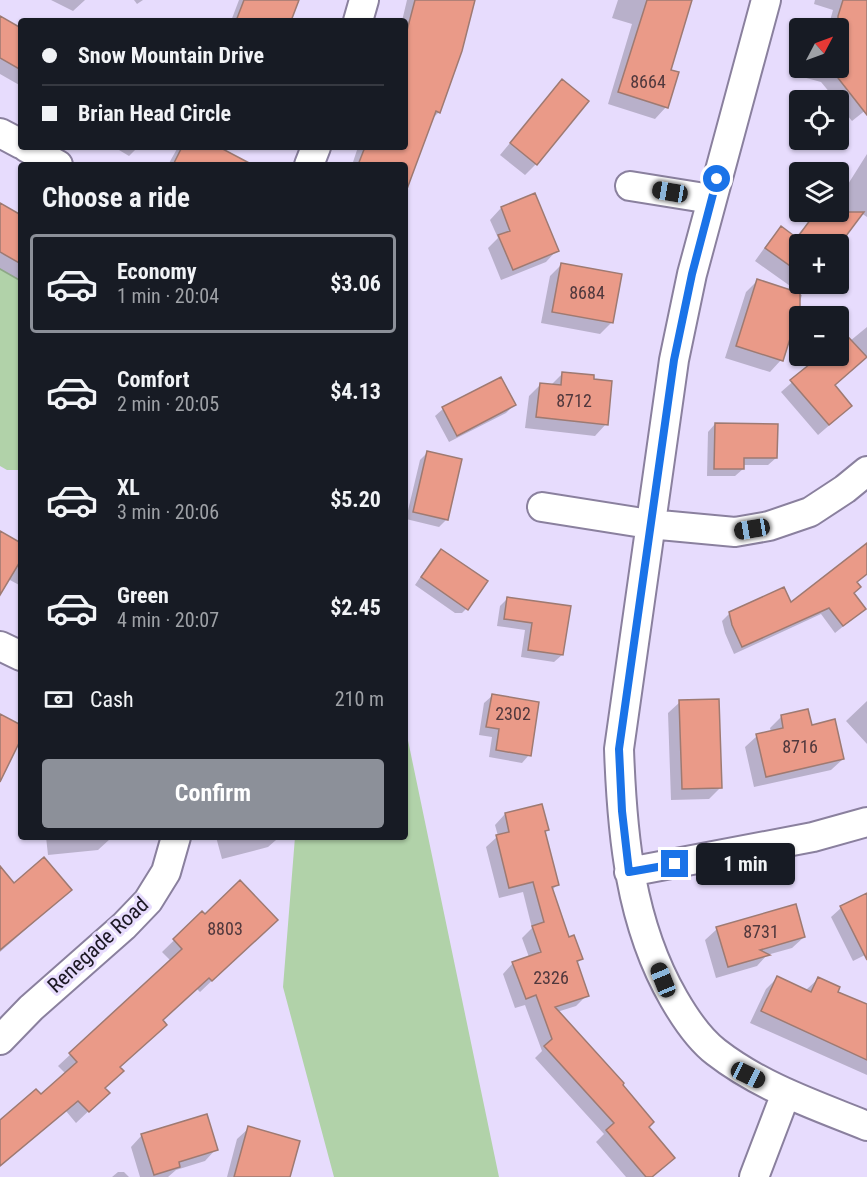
<!DOCTYPE html>
<html lang="en">
<head>
<meta charset="utf-8">
<style>
	:root { --surface:#171b24; --page:#242831; --text:#f1f3f6; --muted:#9ea1a6; --line:#363941; --accent:#8c9099 }
	body { margin:0; font-family:"Roboto Condensed",sans-serif; background:var(--page); color:var(--text); height:100vh; display:flex; flex-direction:column; font-size:22px; white-space:nowrap }
	* { box-sizing:border-box; margin:0 }
	p { font-size:20px; color:var(--muted) }
	.icon { flex:none; width:33px; height:33px; fill:none; stroke:currentColor; stroke-width:2; stroke-linecap:round; stroke-linejoin:round }
	.map { position:relative; flex:1; overflow:hidden }
	.sheet { position:absolute; left:18px; top:162px; width:390px; height:678px; display:flex; flex-direction:column; background:var(--surface); border-radius:6px; box-shadow:0 2px 4px #0004 }
	.sheet>* { flex:none }
	.hud { position:absolute; left:18px; top:18px; width:390px; height:132px; border-radius:6px; box-shadow:0 2px 4px #0004; display:grid; align-content:center; height:132px; padding:0 24px; background:var(--surface) }
	.needle { width:39px; rotate:49deg }
	.controls { position:absolute; left:789px; top:18px; display:grid; gap:12px }
	.controls a { display:grid; place-items:center; width:60px; height:60px; border-radius:6px; background:var(--surface); box-shadow:0 2px 4px #0004; font-size:30px }
	.end { position:absolute; width:27px; height:27px; margin:-14px; border:8px solid #1a73e8; background:#fff; box-shadow:0 0 0 3px #fff }
	.from { border-radius:50% }
	.bubble { position:absolute; height:42px; border-radius:6px; background:var(--surface); box-shadow:0 2px 4px #0004; font-size:20px; font-weight:700; line-height:42px; text-align:center }
	.car { position:absolute; width:18px; height:36px; margin:-18px -9px; border-radius:8px; box-shadow:0 0 4px 2px #0007; background:linear-gradient(#222 24%,#8ab4d8 0 40%,#222 0 76%,#8ab4d8 0 86%,#222 0) }
	.hud b { display:flex; align-items:center; gap:21px; height:57px; font-size:22px }
	.hud b+b { border-top:2px solid var(--line) }
	.hud i { width:15px; height:15px; background:var(--text) }
	ul { padding:0; list-style:none }
	li { display:flex; align-items:center; gap:18px; height:99px; margin:0 12px 9px; padding:0 12px; border:3px solid transparent; border-radius:6px }
	li div { flex:1 }
	li b { display:block; font-size:22px }
	li em { font-style:normal; font-weight:700 }
	li.on { border-color:var(--accent) }
	li>.icon { width:54px; height:54px; stroke-width:1.5 }
	h2 { padding:0 24px; font-size:27px; line-height:72px }
	.pay { display:flex; align-items:center; gap:15px; height:66px; padding:0 24px; font-size:22px }
	.pay p { margin-inline-start:auto }
	.action { display:flex; gap:12px; margin-top:auto; padding:12px 24px }
	.action a { flex:1; height:69px; border-radius:6px; background:var(--accent); color:#fff; font-size:24px; font-weight:700; line-height:69px; text-align:center }
	.map>svg:first-child { display:block }
</style>
</head>
<body>
<div class="map">
<svg width="867" height="1177" viewBox="0 0 867 1177">
	<rect width="100%" height="100%" fill="#e7dcfd"/>
	<!-- green -->
	<path fill="#b1d2a9" d="M0,268L21,280V470H7L0,466Z
		M405,726L499,1177H334L283,987L295,837H405Z"/>
	<!-- shadow -->
	<path fill="#0003" d="M51,0H85L73,11Z
		M134,0H143L137,4Z
		M239,0H297L290,21H231Z
		M407,0H473L439,112L431,120L405,190V165H352L358,147H405V21H402Z
		M618,0H692L669,71L666,107L655,119L608,104L632,24L612,18Z
		M815,0H867V109L852,121L838,104V100H836L821,82L799,76L801,68H838V28H828L833,10L814,4Z
		M0,17L21,29V86L0,74Z
		M562,81L536,164L525,175L500,155Z
		M114,147H138L129,156Z
		M178,147H215L240,165H168Z
		M867,154V217L861,213L838,244H800V284H809L800,293L755,261L770,240L782,228L795,238L817,212H825L830,215L832,212H838V200Z
		M534,195L557,250L546,262L501,280L488,248L498,238L490,220L501,208Z
		M0,203L21,216V282L0,270Z
		M561,265L612,322L600,334L541,323L550,276Z
		M757,281L802,295L781,360L770,372L725,358L746,292Z
		M867,327V357L833,386L840,416L818,435L781,392L822,356H838L850,341Z
		M563,373L606,424L595,436L525,428L529,396L540,385H551Z
		M500,379L514,405L506,413L449,442L435,416L443,409Z
		M715,424L776,458L768,465H743V469L735,476H707L708,432Z
		M428,452L446,520L439,527L406,519L420,460Z
		M0,532L21,545V586L8,579L0,587Z
		M441,550L470,605L462,613H455L415,585L433,558Z
		M867,552V574L856,583L852,594L864,609L856,616L835,633L821,614L734,654L725,633L722,621L730,613L790,604Z
		M508,598L569,607L562,655L554,662L521,657L525,630L497,626L500,606Z
		M492,696L529,755L522,763L489,757L492,737L479,735L484,703Z
		M867,701V744L846,721Z
		M680,702L721,787L709,799L671,800L668,713Z
		M781,717L811,727L843,759L831,770L754,787L745,747L757,736L771,732L770,728Z
		M505,814L547,830L544,833L557,885L552,890L568,939L581,959L576,964L587,995L576,1006L557,1012L621,1085L647,1127L673,1158L652,1177H626L596,1142L604,1134L535,1058L542,1051L525,1005L515,1008L503,974L513,963L529,957L522,938L532,928L523,892L499,898L486,847L498,836L495,825Z
		M46,837H110V839L98,850L48,855Z
		M216,837H275L276,840L268,847L222,859Z
		M0,877L14,885L58,901L0,952Z
		M867,895V954L853,961L831,917L841,908Z
		M202,913L264,931L200,992L197,989L161,1021L119,1068L104,1088L96,1104L76,1123L66,1111L0,1166V1122L41,1097L66,1074L58,1066L171,961L162,952Z
		M717,929L804,937L792,948L767,955L757,966L716,978L705,940Z
		M777,978L806,990L818,979L836,993L867,1005V1075L750,1023L766,989Z
		M249,1128L289,1177H227L237,1139Z
		M142,1135L216,1149L205,1161L176,1170L168,1177H140L131,1147Z
		M118,1172H124L129,1177H112Z"/>
	<!-- building -->
	<path fill="#ea9a88" stroke="#9e7a72" stroke-width="1.5" d="M244,0H299L291,21H236Z
		M415,0H475L462,51L440,113L436,111L407,189L405,188V165H358L365,147H405V38Z
		M647,0H692L671,70L679,72L668,108L618,92Z
		M843,0H867V115L838,78V16Z
		M0,16L21,28V70L0,58Z
		M562,79L589,101L537,165L510,143Z
		M182,147H219L253,165H173Z
		M535,193L559,251L513,270L498,235L510,231L501,207Z
		M0,203L21,215V264L0,252Z
		M816,212H864L840,244H800V273L765,248L781,226L797,238Z
		M561,263L622,274L613,323L552,312Z
		M757,279L800,293V307L783,361L736,346Z
		M838,326L867,357L835,385L852,406L829,425L790,380L820,356H838Z
		M562,372L594,375V379L612,381L608,425L536,417L540,383L561,385Z
		M501,377L516,405L457,436L442,407Z
		M715,423L778,424L777,458H744V469H714Z
		M427,451L462,459L448,520L413,512Z
		M0,531L21,543V560L0,595Z
		M867,543V574L857,582L861,587L854,593L866,609L843,626L829,608L742,647L732,625L729,612L784,587L791,602Z
		M441,549L488,581L468,610L421,577Z
		M507,597L571,606L563,655L528,650L532,623L504,619Z
		M492,694L539,702L531,756L496,750L499,729L486,727Z
		M719,699L722,788L682,789L679,700Z
		M808,709L812,725L835,719L844,759L766,777L756,734L783,728L781,715Z
		M0,714L21,725V739L0,782Z
		M542,804L549,830L545,831L559,885L552,887L569,937L574,935L583,959L577,961L589,996L555,1007L624,1083L623,1085L654,1122L649,1127L675,1158L652,1177H646L606,1130L614,1123L544,1046L552,1039L536,995L526,999L512,962L541,952L532,926L544,922L533,882L509,888L496,835L509,832L505,813Z
		M44,857L72,890L0,950V866L14,883Z
		M240,880L278,920L212,981L209,978L163,1020L167,1025L120,1067L124,1071L105,1088L110,1093L89,1112L78,1101L0,1166V1120L36,1089L41,1094L77,1062L69,1053L182,949L173,939L202,911L205,914Z
		M867,893V960L840,906Z
		M796,904L805,937L760,950L770,955L728,967L716,927Z
		M777,976L811,992L818,977L840,987L838,992L867,1004V1060L761,1011Z
		M207,1114L218,1150L179,1162L180,1167L154,1175L141,1134Z
		M248,1126L300,1141L290,1177H234Z"/>
	<g fill="none" stroke-linecap="round" stroke-linejoin="round">
		<!-- minor casing -->
		<g stroke="#8a809e" stroke-width="32">
			<path id="minor" d="M766,0L692,274L674,360L619,749C622,835 630,923 674,999C685,1018 699,1039 716,1052C761,1087 815,1105 867,1126
				M358,21L364,0
				M0,133L21,144
				M26,147L58,165
				M309,165L316,147
				M630,186L711,199
				M542,507L649,524L735,532L769,526L810,512L845,489L867,471
				M0,646L21,656
				M629,872L813,837L867,822
				M0,1040L31,1008L124,926L148,901L166,872L176,837
				M754,1177L786,1093"/>
		</g>
		<!-- minor -->
		<use href="#minor" stroke="#fff" stroke-width="28"/>
	</g>
	<g fill="none" stroke-linecap="round" stroke-linejoin="round">
		<!-- route -->
		<path stroke="#1a73e8" stroke-width="8" d="M675,864L629,872L622,811L619,749L674,360L692,274L717,179"/>
	</g>
	<g text-anchor="middle" stroke-width="6" stroke-linejoin="round" paint-order="stroke">
		<!-- number labels -->
		<g font-size="18" fill="#50383d">
			<text x="648" y="88">8664</text>
			<text x="587" y="299">8684</text>
			<text x="574" y="407">8712</text>
			<text x="513" y="720">2302</text>
			<text x="800" y="753">8716</text>
			<text x="225" y="935">8803</text>
			<text x="761" y="938">8731</text>
			<text x="551" y="984">2326</text>
		</g>
		<!-- street labels -->
		<g font-size="21" fill="#1c1824" stroke="#e7dcfd">
			<text transform="translate(98 945) rotate(-43)" y="7">Renegade Road</text>
		</g>
	</g>
</svg>
<div class="controls">
<a><svg class="needle" viewBox="-14 -14 28 28"><path d="M0-13l5 13h-10z" fill="#e53935"/><path d="M0 13l5-13h-10z" fill="#9ea1a6"/></svg></a>
<a><svg class="icon" aria-label="locate" viewBox="0 0 24 24"><circle cx="12" cy="12" r="6"/><path d="M12 2v4M12 18v4M2 12h4M18 12h4"/></svg></a>
<a><svg class="icon" aria-label="layers" viewBox="0 0 24 24"><path d="M12 4l9 5-9 5-9-5zM3 14l9 5 9-5"/></svg></a>
<a>+</a>
<a>−</a>
</div>
<i class="end from" style="left:717px;top:179px"></i>
<i class="end" style="left:675px;top:864px"></i>
<div class="bubble" style="left:696px;top:843px;width:99px">1 min</div>
<i class="car" style="left:670px;top:192px;rotate:280deg"></i>
<i class="car" style="left:752px;top:529px;rotate:260deg"></i>
<i class="car" style="left:663px;top:980px;rotate:338deg"></i>
<i class="car" style="left:748px;top:1075px;rotate:116deg"></i>
<div class="hud">
<b><i class="from"></i>Snow Mountain Drive</b>
<b><i></i>Brian Head Circle</b>
</div>
<section class="sheet">
<h2>Choose a ride</h2>
<ul>
<li class="on"><svg class="icon" aria-label="car" viewBox="0 0 24 24"><path d="M5 17H2v-5l4-1 3-4h7l3 4 3 1v5h-3M9 17h6M6 11h13"/><circle cx="7" cy="17" r="2"/><circle cx="17" cy="17" r="2"/></svg><div><b>Economy</b><p>1 min · 20:04</p></div><em>$3.06</em></li>
<li><svg class="icon" aria-label="car" viewBox="0 0 24 24"><path d="M5 17H2v-5l4-1 3-4h7l3 4 3 1v5h-3M9 17h6M6 11h13"/><circle cx="7" cy="17" r="2"/><circle cx="17" cy="17" r="2"/></svg><div><b>Comfort</b><p>2 min · 20:05</p></div><em>$4.13</em></li>
<li><svg class="icon" aria-label="car" viewBox="0 0 24 24"><path d="M5 17H2v-5l4-1 3-4h7l3 4 3 1v5h-3M9 17h6M6 11h13"/><circle cx="7" cy="17" r="2"/><circle cx="17" cy="17" r="2"/></svg><div><b>XL</b><p>3 min · 20:06</p></div><em>$5.20</em></li>
<li><svg class="icon" aria-label="car" viewBox="0 0 24 24"><path d="M5 17H2v-5l4-1 3-4h7l3 4 3 1v5h-3M9 17h6M6 11h13"/><circle cx="7" cy="17" r="2"/><circle cx="17" cy="17" r="2"/></svg><div><b>Green</b><p>4 min · 20:07</p></div><em>$2.45</em></li>
</ul>
<div class="pay"><svg class="icon" aria-label="cash" viewBox="0 0 24 24"><path d="M3 7h18v10H3z"/><circle cx="12" cy="12" r="2"/></svg>Cash<p>210 m</p></div>
<div class="action"><a>Confirm</a></div>
</section>
</div>
</body>
</html>
